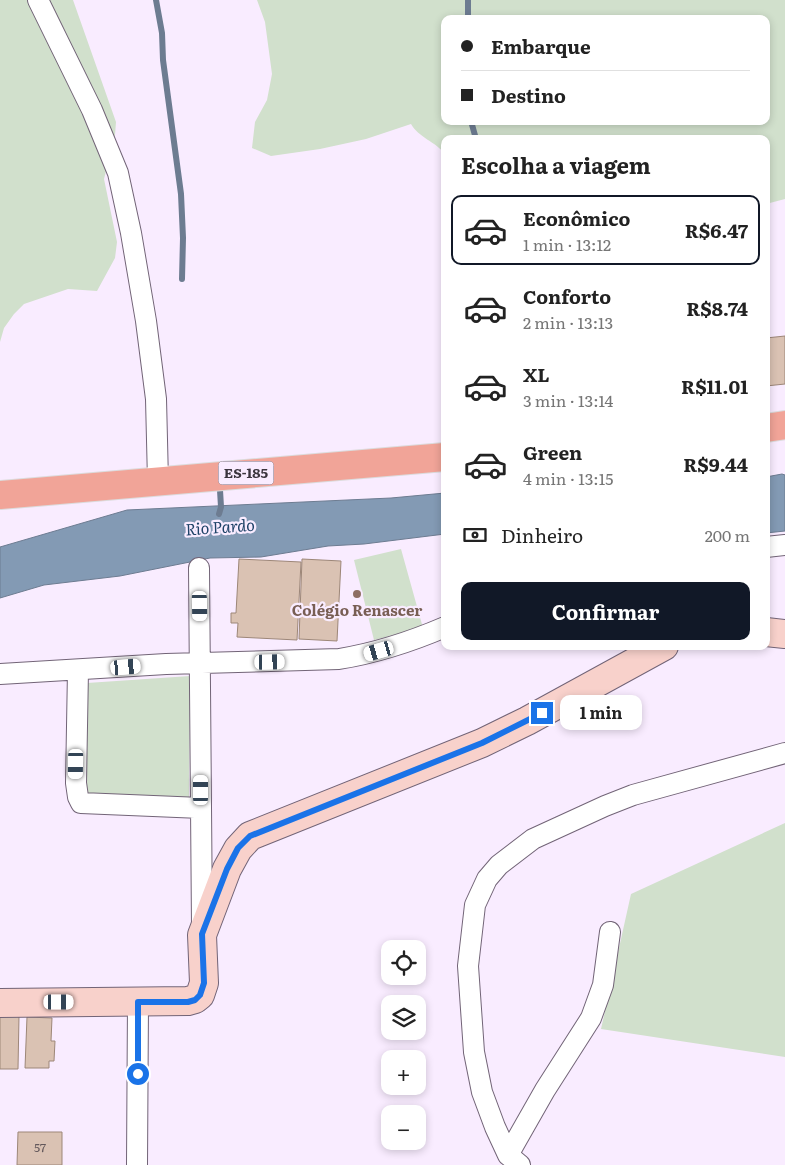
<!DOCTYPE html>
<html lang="pt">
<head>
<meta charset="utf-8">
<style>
	:root { --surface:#fff; --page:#f2f2f2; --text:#222; --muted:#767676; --line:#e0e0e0; --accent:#111827 }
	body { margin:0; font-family:Literata,serif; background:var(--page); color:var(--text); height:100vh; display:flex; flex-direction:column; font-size:19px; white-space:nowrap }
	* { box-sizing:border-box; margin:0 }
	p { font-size:16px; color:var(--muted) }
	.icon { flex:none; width:28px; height:28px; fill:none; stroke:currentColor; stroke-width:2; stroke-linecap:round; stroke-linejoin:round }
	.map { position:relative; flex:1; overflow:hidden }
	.panel { position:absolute; left:441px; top:135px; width:329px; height:515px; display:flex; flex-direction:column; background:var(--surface); border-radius:10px; box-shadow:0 2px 8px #0003 }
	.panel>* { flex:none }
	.guide { position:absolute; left:441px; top:15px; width:329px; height:110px; border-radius:10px; box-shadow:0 2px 8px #0003; display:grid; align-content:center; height:110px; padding:0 20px; background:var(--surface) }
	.tools { position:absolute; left:381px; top:940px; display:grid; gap:10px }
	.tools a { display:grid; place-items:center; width:45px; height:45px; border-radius:10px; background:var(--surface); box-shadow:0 2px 8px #0003; font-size:25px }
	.end { position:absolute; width:22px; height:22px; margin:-11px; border:6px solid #1a73e8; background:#fff; box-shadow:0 0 0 2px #fff }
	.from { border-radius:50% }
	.bubble { position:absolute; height:35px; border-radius:10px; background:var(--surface); box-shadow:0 2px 8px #0003; font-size:16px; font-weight:700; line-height:35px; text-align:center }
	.car { position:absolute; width:15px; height:30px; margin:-15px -8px; border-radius:6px; box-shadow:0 0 4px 1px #0007; background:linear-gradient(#fff 24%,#345 0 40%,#fff 0 76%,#345 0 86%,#fff 0) }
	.guide b { display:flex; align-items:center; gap:18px; height:48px; font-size:19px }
	.guide b+b { border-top:1px solid var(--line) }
	.guide i { width:12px; height:12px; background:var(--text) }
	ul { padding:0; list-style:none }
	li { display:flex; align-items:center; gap:15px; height:70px; margin:0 10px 8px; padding:0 10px; border:2px solid transparent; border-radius:10px }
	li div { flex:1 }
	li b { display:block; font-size:19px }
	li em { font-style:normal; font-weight:700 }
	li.current { border-color:var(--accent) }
	li>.icon { width:45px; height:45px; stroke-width:1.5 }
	h2 { padding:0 20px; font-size:22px; line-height:60px }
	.pay { display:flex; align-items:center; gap:12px; height:55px; padding:0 20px; font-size:19px }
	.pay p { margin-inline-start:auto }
	.action { display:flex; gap:10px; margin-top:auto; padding:10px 20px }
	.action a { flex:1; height:58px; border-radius:10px; background:var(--accent); color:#fff; font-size:20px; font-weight:700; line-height:58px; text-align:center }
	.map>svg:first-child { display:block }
</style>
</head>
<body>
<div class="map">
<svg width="785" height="1165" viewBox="0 0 785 1165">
	<rect width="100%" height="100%" fill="#f9ecff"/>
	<!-- green -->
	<path fill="#d1e0cc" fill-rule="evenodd" d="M0,0H73L116,122L115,135L104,179L117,242L115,258L97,291L68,289L24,304L14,314L4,328L0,342Z
		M257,0H785V199L766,204V139H445V154C436,142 418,137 411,124L366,139L320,149L271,156L252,148L255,122L267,100L272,74L265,22ZM445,19H766V121H445Z
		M401,549L423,628L374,640L354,560Z
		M190,676L189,797L87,798V683Z
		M785,823V1057L601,1029L631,894Z"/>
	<!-- water -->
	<path fill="#839ab4" stroke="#6d7c91" d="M782,474L785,475V531L766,533V477Z
		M445,493V534L364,544L328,546L261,557L210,558L120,576L44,585L0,598V547L127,510L391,498Z"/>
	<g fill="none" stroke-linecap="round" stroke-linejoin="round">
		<!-- stream -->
		<path stroke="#6d7c91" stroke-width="6" d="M156,0L162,33L163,60L181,194L183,238L182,279
			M468,0V19
			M471,121L476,139
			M219,514L221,507L220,490"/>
	</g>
	<!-- building -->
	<path fill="#dac2b3" stroke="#9d8778" d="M785,336V384L766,386V338Z
		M239,559L301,562L297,640L237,637L238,623H231V613H236Z
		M302,559L341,561L337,641L299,639Z
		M0,1016H19L18,1069H0Z
		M27,1017L52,1018L51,1041H55L54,1061H49V1068H25Z
		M18,1132H62V1165H17Z"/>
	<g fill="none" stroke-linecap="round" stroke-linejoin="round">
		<!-- street casing -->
		<g stroke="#726477" stroke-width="22">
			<path id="street" d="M38,0L92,110L118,173L131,233L146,321L156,399L158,481
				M766,547L785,545
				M199,568L202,925
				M78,670L76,783L78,797L81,803L201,808
				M0,674L166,664L339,659C376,653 410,642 445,627
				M508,1155L545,1090L591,1018L603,985L610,932
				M137,1165L138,1002
				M520,1165L508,1155L495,1127L482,1092L474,1052L468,966L475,905L487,879L499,865L533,839L605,806L633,795L785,753"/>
		</g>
		<!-- secondary casing -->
		<g stroke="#726477" stroke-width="30">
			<path id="secondary" d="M766,632L785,634
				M0,1003L188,1001L195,999L200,995L204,983L202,935L227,869L238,849L250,836L482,743L527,721L664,646"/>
		</g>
		<!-- primary casing -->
		<g stroke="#dcdbdc" stroke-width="30">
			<path id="primary" d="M766,428L785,425
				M0,495L445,457"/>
		</g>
		<!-- street -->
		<use href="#street" stroke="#fff" stroke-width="20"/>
		<!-- secondary -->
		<use href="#secondary" stroke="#f8d1cb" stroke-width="28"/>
		<!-- primary -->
		<use href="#primary" stroke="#f1a498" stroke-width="28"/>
	</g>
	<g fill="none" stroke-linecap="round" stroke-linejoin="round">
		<!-- route -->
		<path stroke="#1a73e8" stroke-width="6" d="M138,1074V1002H188L195,1000L200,995L204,983L202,934L227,869L238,848L250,836L482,743L542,713"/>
	</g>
	<!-- markers -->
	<circle fill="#8d6e63" stroke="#f9ecff" stroke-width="2" cx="357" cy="594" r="5"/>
	<g text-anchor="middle" stroke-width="4.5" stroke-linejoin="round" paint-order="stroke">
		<!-- number labels -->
		<g font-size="12" fill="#63585b">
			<text x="40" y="1152">57</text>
		</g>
		<!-- shield labels -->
		<rect fill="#f9ecff" stroke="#746c78" stroke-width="1" x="218.5" y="461.5" width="55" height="23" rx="4"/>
		<g font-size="14" font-weight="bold" fill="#3b353e">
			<text x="246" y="478">ES-185</text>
		</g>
		<!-- education labels -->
		<g font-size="15" font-weight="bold" fill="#785e54" stroke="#f9ecff">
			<text x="357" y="616">Colégio Renascer</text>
		</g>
		<!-- water labels -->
		<g font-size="16" font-style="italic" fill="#1e4267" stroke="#f9ecff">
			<text transform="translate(220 527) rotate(-4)" y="6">Rio Pardo</text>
		</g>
	</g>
</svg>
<div class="tools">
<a><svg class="icon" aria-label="locate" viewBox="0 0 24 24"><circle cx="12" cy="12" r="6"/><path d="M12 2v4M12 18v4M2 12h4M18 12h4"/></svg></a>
<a><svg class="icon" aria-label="layers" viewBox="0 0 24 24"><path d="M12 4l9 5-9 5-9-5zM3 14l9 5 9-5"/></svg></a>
<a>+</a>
<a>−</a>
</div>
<i class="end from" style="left:138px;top:1074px"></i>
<i class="end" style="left:542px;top:713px"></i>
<div class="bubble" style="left:560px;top:695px;width:82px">1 min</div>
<i class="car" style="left:200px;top:606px;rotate:179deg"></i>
<i class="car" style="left:379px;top:651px;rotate:254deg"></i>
<i class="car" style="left:270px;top:662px;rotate:89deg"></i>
<i class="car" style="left:126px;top:667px;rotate:85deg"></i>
<i class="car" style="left:76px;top:764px;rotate:181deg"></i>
<i class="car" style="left:201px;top:790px;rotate:0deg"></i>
<i class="car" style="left:59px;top:1002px;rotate:90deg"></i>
<div class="guide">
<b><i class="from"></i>Embarque</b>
<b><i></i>Destino</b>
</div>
<section class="panel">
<h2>Escolha a viagem</h2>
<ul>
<li class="current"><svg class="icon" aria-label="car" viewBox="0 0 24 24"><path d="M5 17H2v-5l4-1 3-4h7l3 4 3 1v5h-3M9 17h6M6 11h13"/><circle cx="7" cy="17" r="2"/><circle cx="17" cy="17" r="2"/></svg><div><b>Econômico</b><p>1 min · 13:12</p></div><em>R$6.47</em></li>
<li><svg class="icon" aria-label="car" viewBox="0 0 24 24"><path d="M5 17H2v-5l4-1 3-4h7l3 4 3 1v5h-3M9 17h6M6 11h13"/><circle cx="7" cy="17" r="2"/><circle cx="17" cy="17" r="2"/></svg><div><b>Conforto</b><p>2 min · 13:13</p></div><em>R$8.74</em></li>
<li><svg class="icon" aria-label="car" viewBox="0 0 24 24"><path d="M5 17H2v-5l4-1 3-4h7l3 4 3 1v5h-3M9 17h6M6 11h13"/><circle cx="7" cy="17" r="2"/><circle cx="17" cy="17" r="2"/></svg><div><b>XL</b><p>3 min · 13:14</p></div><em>R$11.01</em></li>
<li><svg class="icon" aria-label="car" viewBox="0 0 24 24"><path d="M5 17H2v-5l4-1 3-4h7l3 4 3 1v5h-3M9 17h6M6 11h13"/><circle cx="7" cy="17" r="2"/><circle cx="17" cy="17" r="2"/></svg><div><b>Green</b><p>4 min · 13:15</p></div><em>R$9.44</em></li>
</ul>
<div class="pay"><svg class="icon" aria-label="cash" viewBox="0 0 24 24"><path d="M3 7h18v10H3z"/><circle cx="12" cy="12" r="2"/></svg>Dinheiro<p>200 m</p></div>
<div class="action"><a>Confirmar</a></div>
</section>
</div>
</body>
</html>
